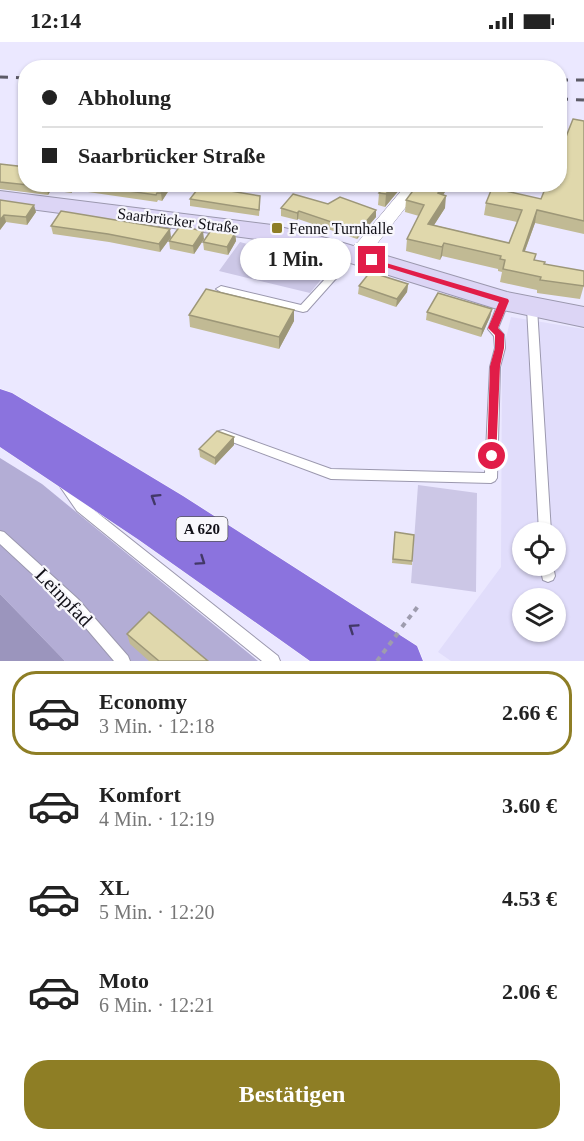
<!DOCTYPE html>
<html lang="de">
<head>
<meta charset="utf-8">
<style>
	:root { --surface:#fff; --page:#f2f2f2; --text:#222; --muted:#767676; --line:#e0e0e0; --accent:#8e7e25 }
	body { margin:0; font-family:"Times New Roman",serif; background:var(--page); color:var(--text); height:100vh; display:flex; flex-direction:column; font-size:22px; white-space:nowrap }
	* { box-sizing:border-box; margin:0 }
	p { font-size:20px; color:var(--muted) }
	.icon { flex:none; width:33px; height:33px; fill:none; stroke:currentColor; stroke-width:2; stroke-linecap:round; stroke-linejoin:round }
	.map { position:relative; height:619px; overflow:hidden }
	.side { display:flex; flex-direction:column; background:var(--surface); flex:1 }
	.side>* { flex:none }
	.hud { position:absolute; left:18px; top:18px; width:549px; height:132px; border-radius:24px; box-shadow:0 2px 4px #0004; display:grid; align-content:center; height:132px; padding:0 24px; background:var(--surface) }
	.controls { position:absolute; left:512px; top:480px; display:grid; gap:12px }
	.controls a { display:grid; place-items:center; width:54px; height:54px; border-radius:50%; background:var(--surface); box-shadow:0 2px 4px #0004; font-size:30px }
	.end { position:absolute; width:27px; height:27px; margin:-14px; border:8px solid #e11d48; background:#fff; box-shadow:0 0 0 3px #fff }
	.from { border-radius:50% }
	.bubble { position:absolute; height:42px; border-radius:21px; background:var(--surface); box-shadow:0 2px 4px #0004; font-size:20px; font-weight:600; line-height:42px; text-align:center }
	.hud b { display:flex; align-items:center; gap:21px; height:57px; font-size:22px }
	.hud b+b { border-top:2px solid var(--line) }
	.hud i { width:15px; height:15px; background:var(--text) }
	ul { padding:10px 0 0; list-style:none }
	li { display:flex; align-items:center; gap:18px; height:84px; margin:0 12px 9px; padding:0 12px; border:3px solid transparent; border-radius:24px }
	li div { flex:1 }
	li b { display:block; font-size:22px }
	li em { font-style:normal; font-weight:600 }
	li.active { border-color:var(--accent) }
	li>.icon { width:54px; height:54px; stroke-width:1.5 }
	.primary-button { display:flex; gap:12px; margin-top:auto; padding:12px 24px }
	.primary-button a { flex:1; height:69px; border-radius:24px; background:var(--accent); color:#fff; font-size:24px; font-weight:600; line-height:69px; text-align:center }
	.status { display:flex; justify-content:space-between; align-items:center; height:42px; padding:0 30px; background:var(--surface); direction:ltr }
	.status svg { height:16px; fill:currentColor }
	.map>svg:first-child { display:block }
</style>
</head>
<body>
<div class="status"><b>12:14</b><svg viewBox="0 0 49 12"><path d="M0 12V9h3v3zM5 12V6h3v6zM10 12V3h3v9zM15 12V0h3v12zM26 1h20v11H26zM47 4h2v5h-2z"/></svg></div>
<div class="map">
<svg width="584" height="619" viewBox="0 0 584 619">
	<rect width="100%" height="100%" fill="#ebe8ff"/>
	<!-- built -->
	<path fill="#e1ddfb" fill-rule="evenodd" d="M511,275L584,287V619H451L438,610L501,525L502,313ZM522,490H555V524H522ZM522,556H555V590H522Z"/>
	<!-- green -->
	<path fill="#ccc7e6" d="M240,200L291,214L303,210L330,218L333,223L310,251L219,229Z
		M418,443L477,451L476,550L411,541Z"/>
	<!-- forest -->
	<path fill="#b3add5" d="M0,416L42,442L258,619H65L0,552Z"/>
	<!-- water -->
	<path fill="#9b95bd" d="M0,552L65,619H0Z"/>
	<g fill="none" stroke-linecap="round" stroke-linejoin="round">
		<!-- lane casing -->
		<g stroke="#9b98ae" stroke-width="2">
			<path id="lane" d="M353,209L358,212L356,214L307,269L303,270L221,250L216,247L221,244L301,263L350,210Z
				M504,256L509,259L498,286L504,293L505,306L500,325L497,436L495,439L491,441L331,437L219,395L217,392L219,389L223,388L331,427L485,431L490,325L495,306L494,294L488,287L499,259Z
				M532,263L537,266L551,490H539L527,266Z
				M65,438L69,440L85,461L278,614L280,619H262L77,469L59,443L61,440Z
				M0,489L4,490L78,557L128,614L130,619H114L68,565L0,502Z
				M540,524H553L555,534L553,538L548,540L543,538Z"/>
		</g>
		<!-- street casing -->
		<g stroke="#9b98ae" stroke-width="1">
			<path id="street" d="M407,142H424L372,208L360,216H346L344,212L358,200Z"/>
		</g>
		<!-- secondary casing -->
		<g stroke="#9b98ae" stroke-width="2">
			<path id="secondary" d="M0,149L272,183L330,197L507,250L584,265V285L494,266L312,209L272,199L0,163Z"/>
		</g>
		<!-- highway casing -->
		<g stroke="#fff" stroke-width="1">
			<path id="highway" d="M0,347L12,351L183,454L417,604L423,619H310L139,498L0,405Z"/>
		</g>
		<!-- path -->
		<path stroke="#9e9cae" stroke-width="4" stroke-dasharray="5 5" stroke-linecap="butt" d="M402,585L419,563"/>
		<!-- lane -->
		<use href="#lane" fill="#fff" fill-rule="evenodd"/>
		<!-- street -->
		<use href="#street" fill="#fff" fill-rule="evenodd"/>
		<!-- secondary -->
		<use href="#secondary" fill="#dcd5f5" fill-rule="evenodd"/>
		<!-- highway -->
		<use href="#highway" fill="#8b73de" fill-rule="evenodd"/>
		<!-- rail -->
		<path stroke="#5c5a67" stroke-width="3" stroke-dasharray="8 8" stroke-linecap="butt" d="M0,35L26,36
			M560,38H584
			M560,57L584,58"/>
		<!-- path-bridge -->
		<path stroke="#9e9cae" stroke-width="4" stroke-dasharray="5 5" stroke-linecap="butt" d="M377,619L398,591"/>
	</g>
	<!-- wall -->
	<path fill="#c1ba94" d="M584,79V192L535,181L525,209L535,218L584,243L580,257L537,251V248L500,240L502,230L498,229V227L442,214L440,218L406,209L407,197L419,174L405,170L406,158L418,142H450L443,153L445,166L434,183L509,201L517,180L484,173L486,161L541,157Z
		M0,122L26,142H173L162,159L158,158L157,160L74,148L71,151L51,148L48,153L0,147Z
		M404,142L385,165L378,163L379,151Z
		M190,157L260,161L259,174L190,164Z
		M0,158L36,170L27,183L6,180L0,188Z
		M328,162L376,168V175L357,197L298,177L297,178L281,174V166Z
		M51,184L171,195L160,210L109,200L53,192Z
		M235,191L236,199L228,213L204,208L203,200Z
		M204,197L194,212L170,207L169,199Z
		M408,242L407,250L396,265L358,252L359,244Z
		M492,267L490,275L481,295L426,278L427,270Z
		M189,273L294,279L279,307L190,285Z
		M234,403L215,423L200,415L199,407Z
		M395,490L412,519V523L392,521Z
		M127,592L208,619H149L130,602Z"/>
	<!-- shaded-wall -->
	<path fill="#9d9778" d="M49,142H50L51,148L48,153L47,145Z
		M70,142H72L74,148L71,151L70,143Z
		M167,142H173L162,159L161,151Z
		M394,142H404L385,165L386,152Z
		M443,142H450L436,164L438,151Z
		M446,154L445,166L427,194L428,182Z
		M34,163L36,170L27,183L26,175Z
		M376,168V175L357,197L358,189Z
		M537,168L535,181L520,222L523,209Z
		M299,169L298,177L297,178V171Z
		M4,173L6,180L0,188V178Z
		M170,187L171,195L160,210L159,202Z
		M203,189L204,197L194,212L193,204Z
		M235,191L236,199L228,213L227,205Z
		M444,201L442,214L440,218L442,205Z
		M408,242L407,250L396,265L397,257Z
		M492,267L490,275L481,295L482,287Z
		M294,268V279L279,307V295Z
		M234,395V403L215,423V416Z"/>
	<!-- building -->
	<path fill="#e0d8ac" stroke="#9d9778" stroke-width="1.5" d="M573,77L584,79V179L537,168L523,209L536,212L534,218L545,220L544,222L584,229V244L540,238L541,235L503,227L505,218L500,217L501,214L444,201L442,205L407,197L424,163L406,158L418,142H443L438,151L446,154L428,182L509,201L522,168L486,161L492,146L541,157L547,142H560V110Z
		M0,122L26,125V142H49L47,145L0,140Z
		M81,142H167L161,151H157L156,153Z
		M386,142H394L386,152L379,151Z
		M200,144L260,154L259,168L190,157Z
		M293,152L328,162L340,155L376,168L358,189L299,169L297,171L281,166Z
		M0,158L34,163L26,175L4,173L0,178Z
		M61,169L170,187L159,202L108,192L51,184Z
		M180,184L203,189L193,204L169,199Z
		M212,187L235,191L227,205L203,200Z
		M370,230L408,242L397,257L359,244Z
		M206,247L294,268L279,295L189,273Z
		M438,251L492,267L482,287L427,270Z
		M217,389L234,395L215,416L199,407Z
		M395,490L414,493L412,519L393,517Z
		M149,570L208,619H159L127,592Z"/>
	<!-- one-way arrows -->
	<defs><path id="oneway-chevron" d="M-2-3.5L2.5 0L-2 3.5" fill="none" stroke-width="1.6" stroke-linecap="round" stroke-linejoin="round" transform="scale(1.5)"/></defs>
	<g stroke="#423867">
		<use href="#oneway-chevron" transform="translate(155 456) rotate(-148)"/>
		<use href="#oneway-chevron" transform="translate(201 519) rotate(34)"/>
		<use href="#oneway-chevron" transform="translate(353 586) rotate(-146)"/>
	</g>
	<!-- route -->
	<path fill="#e11d48" d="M369,216L508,257L509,259L498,286L504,292V306L500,324L496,417L492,418L487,414L490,324L495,306V293L488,286L499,260L369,220Z"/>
	<!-- markers -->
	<rect fill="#8e7e25" stroke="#f8f7fc" stroke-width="2" x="271" y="180" width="12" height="12" rx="3"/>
	<g text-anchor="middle" stroke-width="4.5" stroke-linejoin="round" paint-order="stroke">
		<!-- shield labels -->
		<rect fill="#f8f7fc" stroke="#56555c" stroke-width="1.5" x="176.5" y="475" width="51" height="24" rx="4.5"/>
		<g font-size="15" font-weight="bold" fill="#111017">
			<text x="202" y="492">A 620</text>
		</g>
		<!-- street labels -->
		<g font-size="16" fill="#111017" stroke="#f8f7fc">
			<text transform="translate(178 178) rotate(7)" y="6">Saarbrücker Straße</text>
		</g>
		<!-- poi labels -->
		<g font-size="16" fill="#111017" stroke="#f8f7fc" text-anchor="start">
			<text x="289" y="192">Fenne Turnhalle</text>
		</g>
		<!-- near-street labels -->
		<g font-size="20" fill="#111017" stroke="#f8f7fc">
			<text transform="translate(64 555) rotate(46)" y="7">Leinpfad</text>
		</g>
	</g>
</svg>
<div class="controls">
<a><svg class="icon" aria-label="locate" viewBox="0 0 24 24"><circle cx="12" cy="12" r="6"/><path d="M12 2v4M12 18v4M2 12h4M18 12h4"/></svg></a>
<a><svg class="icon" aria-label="layers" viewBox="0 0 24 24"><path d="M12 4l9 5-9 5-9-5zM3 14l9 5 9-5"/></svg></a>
</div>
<i class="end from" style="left:492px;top:414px"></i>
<i class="end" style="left:372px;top:218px"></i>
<div class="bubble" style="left:240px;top:196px;width:111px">1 Min.</div>
<div class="hud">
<b><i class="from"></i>Abholung</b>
<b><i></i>Saarbrücker Straße</b>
</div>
</div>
<section class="side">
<ul>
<li class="active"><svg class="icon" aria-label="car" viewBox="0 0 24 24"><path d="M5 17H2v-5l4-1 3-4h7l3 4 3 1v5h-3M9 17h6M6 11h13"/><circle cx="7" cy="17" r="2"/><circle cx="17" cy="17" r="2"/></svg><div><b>Economy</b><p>3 Min. · 12:18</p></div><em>2.66 €</em></li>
<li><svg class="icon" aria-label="car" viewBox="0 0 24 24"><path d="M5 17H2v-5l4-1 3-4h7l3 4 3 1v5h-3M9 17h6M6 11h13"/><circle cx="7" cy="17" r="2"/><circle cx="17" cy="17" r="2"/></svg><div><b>Komfort</b><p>4 Min. · 12:19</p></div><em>3.60 €</em></li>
<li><svg class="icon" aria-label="car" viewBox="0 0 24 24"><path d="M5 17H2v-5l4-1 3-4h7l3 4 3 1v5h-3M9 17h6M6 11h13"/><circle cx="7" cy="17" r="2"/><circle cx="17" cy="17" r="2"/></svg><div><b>XL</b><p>5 Min. · 12:20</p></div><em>4.53 €</em></li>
<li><svg class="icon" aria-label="car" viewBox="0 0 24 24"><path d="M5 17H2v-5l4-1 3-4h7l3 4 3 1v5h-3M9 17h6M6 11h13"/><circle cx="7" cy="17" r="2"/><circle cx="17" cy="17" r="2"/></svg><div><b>Moto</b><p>6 Min. · 12:21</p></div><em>2.06 €</em></li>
</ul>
<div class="primary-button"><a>Bestätigen</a></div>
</section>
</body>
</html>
